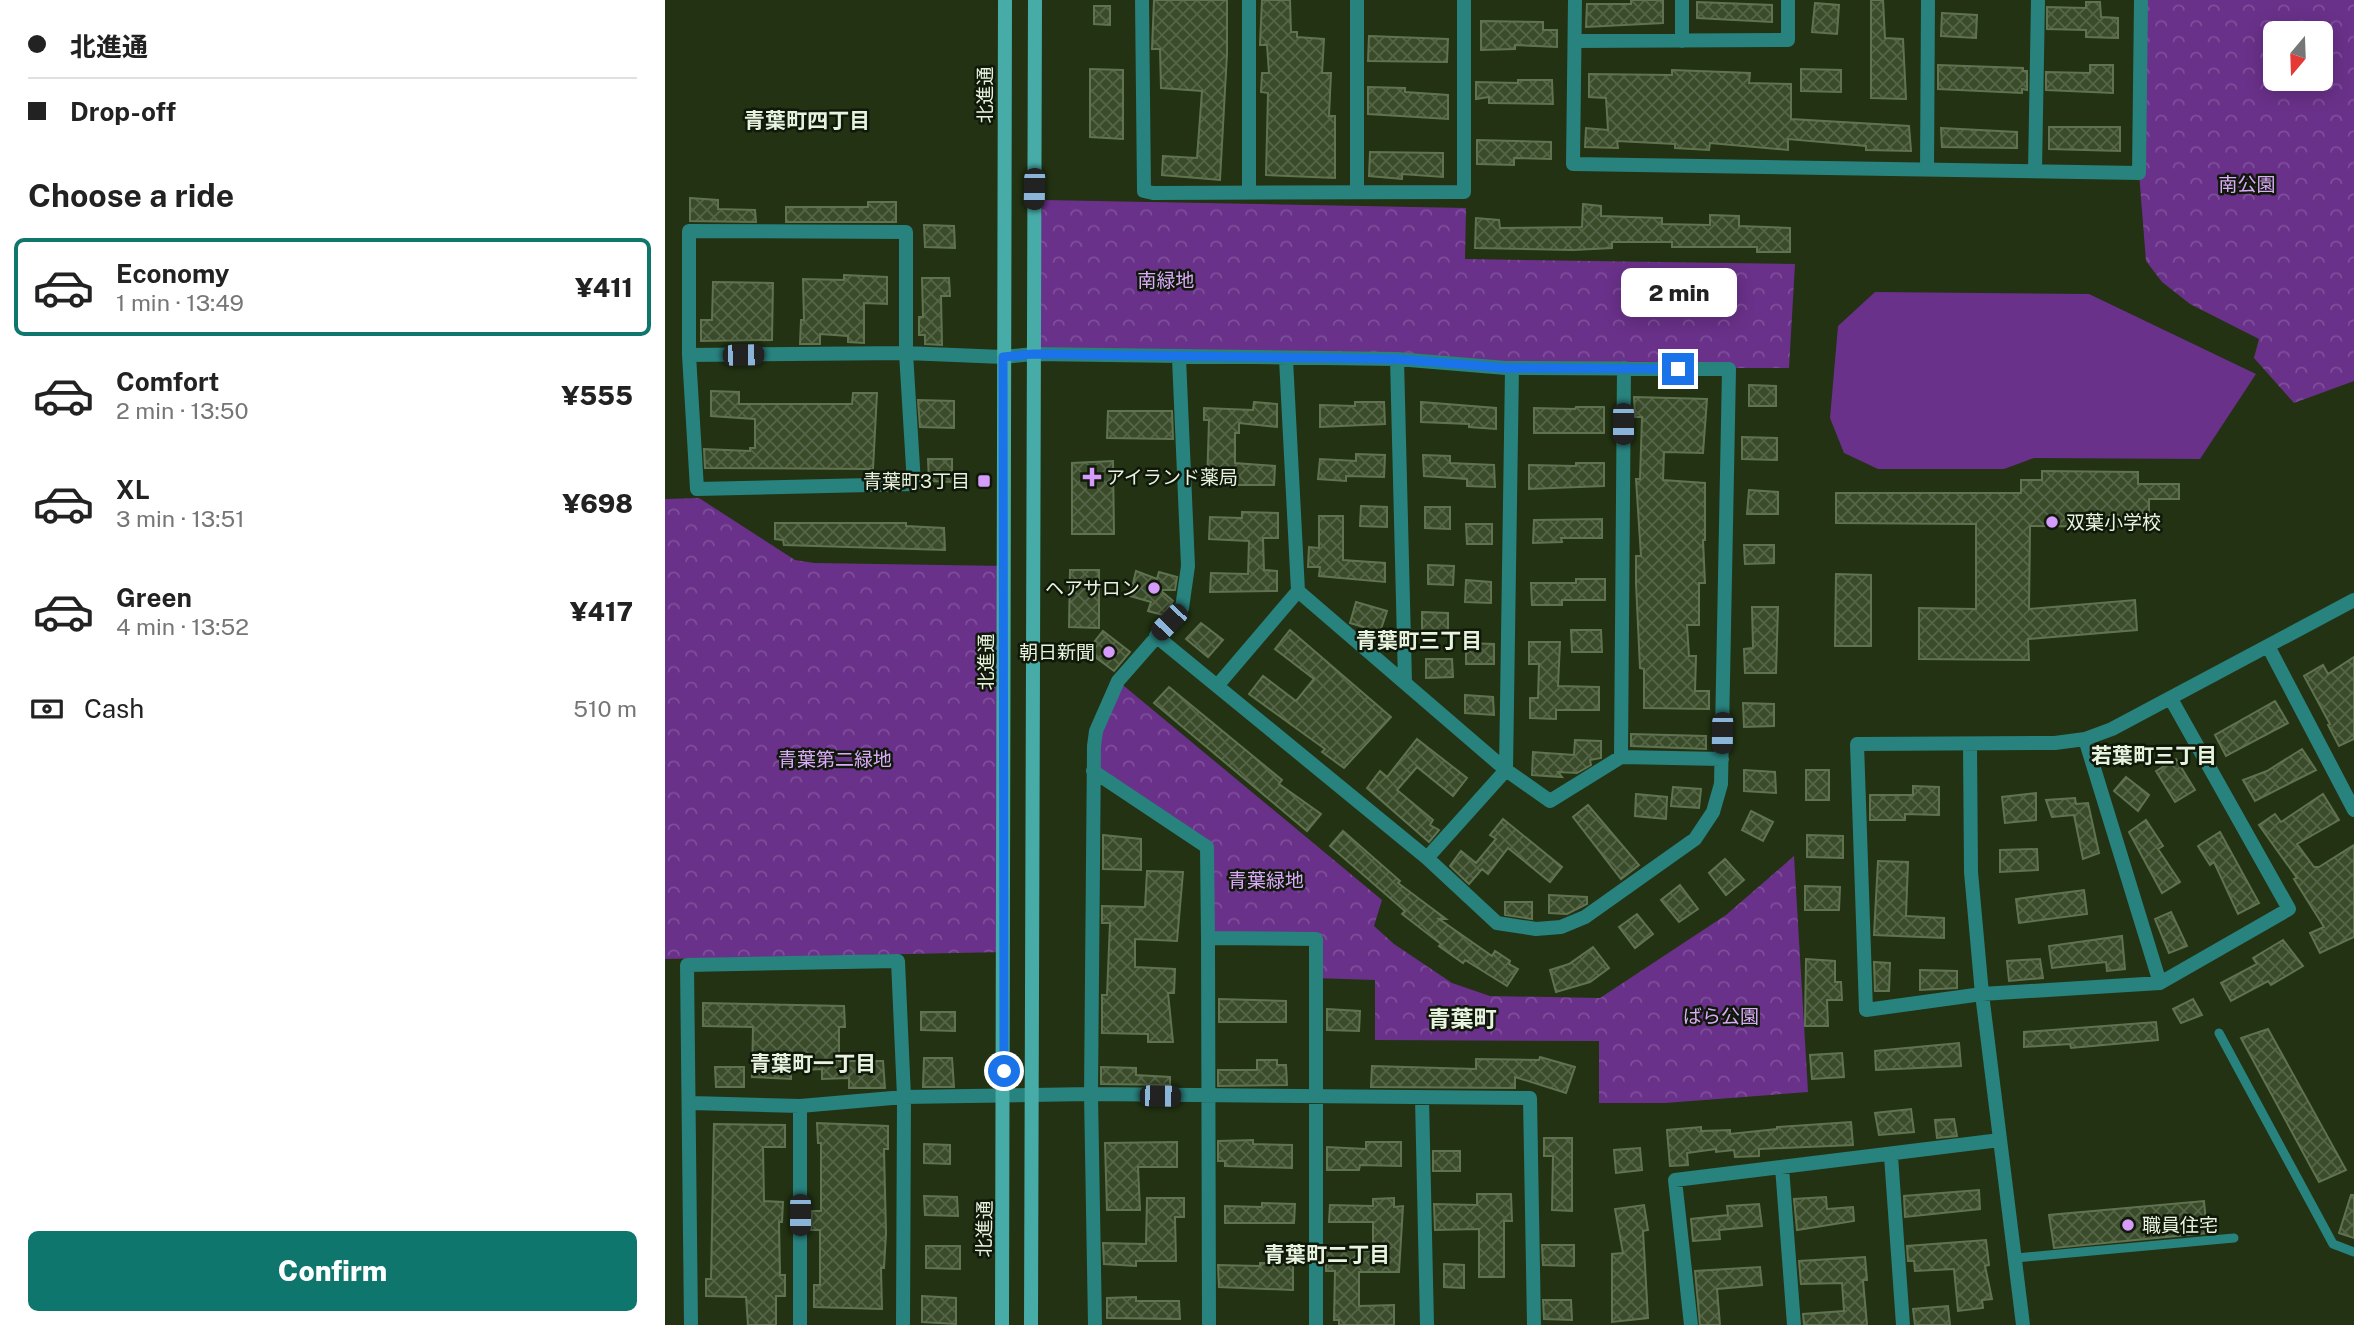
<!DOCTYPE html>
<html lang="en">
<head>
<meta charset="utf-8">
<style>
	:root { --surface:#fff; --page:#f2f2f2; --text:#222; --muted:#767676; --line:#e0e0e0; --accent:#0f766e }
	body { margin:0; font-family:"Public Sans","Noto Sans JP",sans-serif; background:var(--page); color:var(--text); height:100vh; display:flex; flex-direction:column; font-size:26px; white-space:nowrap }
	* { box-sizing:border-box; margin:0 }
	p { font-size:23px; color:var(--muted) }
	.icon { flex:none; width:38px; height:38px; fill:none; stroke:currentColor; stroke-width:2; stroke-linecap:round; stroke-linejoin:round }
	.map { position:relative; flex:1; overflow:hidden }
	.drawer { display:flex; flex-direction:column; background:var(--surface); width:665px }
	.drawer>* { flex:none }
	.top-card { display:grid; align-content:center; height:154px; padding:0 28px; background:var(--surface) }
	.needle { width:46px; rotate:199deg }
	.tools { position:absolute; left:1598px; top:21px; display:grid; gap:14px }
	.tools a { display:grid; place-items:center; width:70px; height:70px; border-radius:10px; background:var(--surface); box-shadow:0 4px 18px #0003; font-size:35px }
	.end { position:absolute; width:32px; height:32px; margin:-16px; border:9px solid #1a73e8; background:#fff; box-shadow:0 0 0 4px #fff }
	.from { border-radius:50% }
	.bubble { position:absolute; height:49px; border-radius:10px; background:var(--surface); box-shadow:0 4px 18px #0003; font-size:23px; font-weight:800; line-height:49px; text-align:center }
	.car { position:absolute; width:21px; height:42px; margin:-21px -10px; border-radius:9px; box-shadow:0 0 5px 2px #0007; background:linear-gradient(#222 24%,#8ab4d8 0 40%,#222 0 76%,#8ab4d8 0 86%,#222 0) }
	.top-card b { display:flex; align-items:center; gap:24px; height:66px; font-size:26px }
	.top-card b+b { border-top:2px solid var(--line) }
	.top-card i { width:18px; height:18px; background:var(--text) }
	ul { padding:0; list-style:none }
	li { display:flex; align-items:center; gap:21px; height:98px; margin:0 14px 10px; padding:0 14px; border:4px solid transparent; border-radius:10px }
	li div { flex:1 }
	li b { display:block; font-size:26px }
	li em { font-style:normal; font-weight:800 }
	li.on { border-color:var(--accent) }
	li>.icon { width:63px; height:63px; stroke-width:1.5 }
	h2 { padding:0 28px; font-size:32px; line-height:84px }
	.pay { display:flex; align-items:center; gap:18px; height:77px; padding:0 28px; font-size:26px }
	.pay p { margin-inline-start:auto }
	.action { display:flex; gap:14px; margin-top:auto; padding:14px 28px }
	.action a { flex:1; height:80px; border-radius:10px; background:var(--accent); color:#fff; font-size:28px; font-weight:800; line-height:80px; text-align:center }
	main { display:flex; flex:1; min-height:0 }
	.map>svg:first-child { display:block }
</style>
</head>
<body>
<main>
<section class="drawer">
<div class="top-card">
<b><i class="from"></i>北進通</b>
<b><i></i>Drop-off</b>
</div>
<h2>Choose a ride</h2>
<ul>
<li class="on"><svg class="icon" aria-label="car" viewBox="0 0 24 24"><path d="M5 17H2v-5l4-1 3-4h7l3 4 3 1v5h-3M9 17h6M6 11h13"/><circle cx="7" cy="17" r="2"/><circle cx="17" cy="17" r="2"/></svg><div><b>Economy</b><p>1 min · 13:49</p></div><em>¥411</em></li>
<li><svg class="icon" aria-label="car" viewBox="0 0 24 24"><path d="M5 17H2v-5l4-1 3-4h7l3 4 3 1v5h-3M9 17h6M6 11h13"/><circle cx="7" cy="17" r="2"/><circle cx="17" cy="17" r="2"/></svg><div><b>Comfort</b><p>2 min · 13:50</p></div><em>¥555</em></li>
<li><svg class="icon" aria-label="car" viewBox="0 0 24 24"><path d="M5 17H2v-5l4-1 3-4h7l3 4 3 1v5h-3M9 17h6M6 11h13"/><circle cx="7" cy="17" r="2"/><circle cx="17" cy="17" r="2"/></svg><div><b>XL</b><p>3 min · 13:51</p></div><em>¥698</em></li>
<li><svg class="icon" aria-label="car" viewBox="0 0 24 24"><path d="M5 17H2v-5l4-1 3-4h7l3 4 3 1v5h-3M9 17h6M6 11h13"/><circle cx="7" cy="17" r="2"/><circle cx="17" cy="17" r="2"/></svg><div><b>Green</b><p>4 min · 13:52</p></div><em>¥417</em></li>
</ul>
<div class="pay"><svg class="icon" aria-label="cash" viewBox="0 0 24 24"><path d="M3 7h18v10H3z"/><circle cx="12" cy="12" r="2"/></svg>Cash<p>510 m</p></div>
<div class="action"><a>Confirm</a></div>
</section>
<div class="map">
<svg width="1689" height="1325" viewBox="0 0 1689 1325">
	<defs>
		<pattern id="park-crowns" width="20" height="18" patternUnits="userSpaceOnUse" patternTransform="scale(1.75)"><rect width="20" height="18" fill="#6a318a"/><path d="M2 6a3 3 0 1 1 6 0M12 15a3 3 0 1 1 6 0" fill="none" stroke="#7f4f9a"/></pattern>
		<pattern id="building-cross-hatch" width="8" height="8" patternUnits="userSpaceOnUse" patternTransform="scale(1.75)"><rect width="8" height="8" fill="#3a4b2a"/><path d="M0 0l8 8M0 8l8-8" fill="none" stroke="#566548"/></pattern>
	</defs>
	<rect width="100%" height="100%" fill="#223212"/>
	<!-- park -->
	<path fill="url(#park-crowns)" fill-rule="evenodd" d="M1476,0H1689V381L1629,403L1589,358L1594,339L1525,304L1497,282L1481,261L1474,173ZM1610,33H1656V79H1610Z
		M377,200L801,208L800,259L1130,264L1124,368H959L368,354Z
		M34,498L130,560L149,563L340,566V952L0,959V499Z
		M453,681L717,900L709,926L729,944L787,983L825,996L935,998L1061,915L1129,856L1143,1092L1000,1103H934V1041L710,1040V980L649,978L651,940L543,938L542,847L428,771L429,746Z"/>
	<!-- pitch -->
	<path fill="#6a318a" d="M1210,292L1424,294L1591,374L1535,459L1369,458L1339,469H1213L1179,453L1165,418L1173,326Z"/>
	<!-- building -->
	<path fill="url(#building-cross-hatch)" stroke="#607350" stroke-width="2" d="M489,0H562V54L555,180L497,175L498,156L532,158L537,91L496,88L495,49H487Z
		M597,0H625L626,32H632V37L659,39L657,73H666L664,116H670V178L601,175L603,93L596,92L597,73H604L602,45H595Z
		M966,0H998V23L921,27L922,4H966Z
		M1206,0H1218L1220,38L1238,39L1241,99L1206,98Z
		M1032,2L1107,5V22L1032,18Z
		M1421,2H1435L1436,17L1453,18V38L1421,37V30L1382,29V7L1421,8Z
		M1150,3L1174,5L1172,34L1147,32Z
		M429,6H445V25L429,24Z
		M1277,13L1312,15L1311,38L1276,36Z
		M816,21L878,22V30H892V47L850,45V49L816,50Z
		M704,36L783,39L782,62L703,61Z
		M1273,65L1358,68V71H1362V90L1357,89V93L1273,89Z
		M1425,65H1448V93L1381,90V72L1425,73Z
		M425,69L458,70V139L425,137Z
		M1136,69L1176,70V92L1136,91Z
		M1007,70L1085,73L1084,83L1126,84V119L1244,126L1246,151L1201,150V146L1123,139V150L1045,143L1044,150L1010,148V144L952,141L953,148L920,147L921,128L943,130L941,98L924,97V74L1007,75Z
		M853,80H887L888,104L824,103V97L811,99V82L853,83Z
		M703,87L740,88V92L783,95V119L703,114Z
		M1384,127H1455V151L1384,149Z
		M1276,128L1352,132V148L1277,147Z
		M812,140L886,142V159L849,158V165L812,164Z
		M705,152L778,153V177L737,174V179L704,176Z
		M25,198L53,200V209L90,210L91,222L25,221Z
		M203,202H231V222H121V207H203Z
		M918,204L936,206V216L997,218V224L1045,225V215L1074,216V226L1125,228V252H1092V247H1007V242H947V248L908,250L810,248L811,218L834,220L835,228L917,227Z
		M259,225L289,226L290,248L260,247Z
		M179,275L222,277V304L199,303V343L183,342V336L155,334V344H135L136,320H139L138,279L179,280Z
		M257,278H284L285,296H276L277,345L260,344V335H254V317H258Z
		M48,282L108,283L107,340L36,341V320H47Z
		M1084,385L1111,386V406H1084Z
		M46,391L74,392V404H187L188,393H212L208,469L40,468L39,449L85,451V448H90V419L46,416Z
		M969,397L1042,399L1038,453L999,452L998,480L1040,483V540H1038L1040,583H1034V625H1022L1024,656H1031L1030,691H1044V709L979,708V669L975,668L971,583V556H976L971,479H975L977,417H970Z
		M253,400L289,401V428L255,427Z
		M589,402L612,404V427L574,423V433H570V463L610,466L609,485H542L544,420H539V408L588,410Z
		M690,402H719L720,424L655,427V405L690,406Z
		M756,402L831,408V429L804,427V424L756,422Z
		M911,407H939V433H869V408L910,409Z
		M443,411H507L508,439L442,438Z
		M1077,437L1112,438V460L1077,459Z
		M691,454L720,455L719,477L681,476V481L653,479L655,459L691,461Z
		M758,455L785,456V463L829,465L830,487L802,486V479L759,476Z
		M263,459H287V482L264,481Z
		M448,461L449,534H407V463Z
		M911,463H939V486L864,489V465L911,466Z
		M1377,471L1473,472V484H1514V499H1484V513H1472V527L1365,526L1364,609L1470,600L1472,630L1363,639L1364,660L1254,659V608L1311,609V524L1171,523V493H1356V480H1377Z
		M1084,490L1113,492V514H1082Z
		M696,506L722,507V527L695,526Z
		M760,507H785V529L760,528Z
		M577,512L613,513V538H598L599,570L612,571V591L545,592L546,573L583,574L584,541L544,539L545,517L577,518Z
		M654,516H678V560L720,563V582L654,576L655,567H643L644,547L654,548Z
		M937,519V538H896L897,542L868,543L869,520Z
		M110,523H241V526L279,528L280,550L119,545L118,540L110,539Z
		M801,524H827V544H802Z
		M1079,545H1109V563L1080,564Z
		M763,565L789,566L788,585L763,584Z
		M405,570H434V628L404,627Z
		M471,571L492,579L494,572L512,577L510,590H495L508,601L498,615L483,611L486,602L465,596Z
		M1171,574L1206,575V646H1170Z
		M911,579H940V600H897V605H867L866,583H911Z
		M801,580L826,582V603L800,602Z
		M691,602L722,611L715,632L685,623Z
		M1087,607H1113L1111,673H1080L1079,649L1088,648Z
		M757,612L783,613V632L757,633Z
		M536,623L558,640L543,657L521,639Z
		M625,630L726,717L679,768L657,752L660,749L584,694L598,676L631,701L649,679L610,649Z
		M906,630H936L937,652H907Z
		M438,631L465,652L449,671L422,651Z
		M864,642H895L893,686L934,687V710H891V719L865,718V698H873L874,664H864Z
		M801,643L829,644V664H801Z
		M1689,657V739L1674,746L1663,725L1665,724L1639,676L1658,665L1663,674Z
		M761,659H787L788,677L761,678Z
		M504,687L617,780L614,784L656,814L642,831L489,703Z
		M800,695L828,697L829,715L800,713Z
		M1610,701L1623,723L1561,756L1550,735Z
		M1078,703L1109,704V726L1079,727Z
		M966,734L1041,736V749L966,746Z
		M752,739L802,778L788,796L752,767L732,790L768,820L765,825L774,830L764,842L702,788L715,771L722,777Z
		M910,740L936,741V758L925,760L926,765L912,773L893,772L897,777L867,775L868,752L909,755Z
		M1637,749L1651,770L1590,801L1578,780L1602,771Z
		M1511,759L1530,790L1510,802L1491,771Z
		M1079,770L1110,772L1111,793L1079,791Z
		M1141,770H1164V800H1141Z
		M1461,777L1484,795L1473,811L1449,791Z
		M1248,786L1274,787V815L1240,814V820H1205V795H1248Z
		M1008,787L1036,789L1034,808L1006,806Z
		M1371,793V820L1340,823L1337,797Z
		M971,794L1002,797L1001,819L970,816Z
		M1658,794L1674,820L1632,844L1649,867H1654L1689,845V937L1655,953L1645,933L1659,927L1629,879L1632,878L1594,825L1610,814L1616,822Z
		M1410,798L1411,804L1423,803L1434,853L1418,859L1409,815L1387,817L1381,800Z
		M923,805L974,865L956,879L908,817Z
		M1086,811L1108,822L1098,841L1077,830Z
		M838,819L897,867L885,882L843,848L823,874L817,869L804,884L785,866L796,851L811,863L831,839L825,835Z
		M1481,820L1498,846L1493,849L1515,882L1497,893L1464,832Z
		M678,831L735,881L733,883L781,919H774L827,956L830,951L845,961L844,964L853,969L842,986L800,960L798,963L774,946L776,944L737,914L740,911L665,846Z
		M1555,832L1594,903L1573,914L1549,862L1545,865L1533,846Z
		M438,835L476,839V870L438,869Z
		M1142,835L1178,836V858L1142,857Z
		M1372,849L1373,870L1335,872V850Z
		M1060,859L1079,880L1061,895L1044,873Z
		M1213,861L1243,862L1241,916L1279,918V938L1209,935Z
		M482,871L518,872L512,941L470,939V967L510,969L509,993H503L508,1042H483V1034L437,1033V995H442L445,923H437V906L480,907Z
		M1015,885L1033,909L1014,922L996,900Z
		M1140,886L1175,887L1174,910H1140Z
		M1419,890L1422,914L1354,923L1351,899Z
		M884,895L922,897V904L902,914L884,913Z
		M840,902H867V919L840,915Z
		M1506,912L1522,946L1504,953L1490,919Z
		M972,914L988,934L970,948L954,927Z
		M1457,936L1460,969L1442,971L1441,962L1387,968L1384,946Z
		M1618,940L1638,966L1606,985L1603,981L1566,1001L1556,983L1592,964L1588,958Z
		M928,947L944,968L925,982L891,992L885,970L904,964Z
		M1141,959L1170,961V982H1176L1177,1000H1162L1163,1026H1140Z
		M1375,959L1378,978L1344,981L1342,961Z
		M1209,962L1225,963L1224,991H1210Z
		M1255,970L1292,971V988L1255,990Z
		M554,999L621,1001V1022H554Z
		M1528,999L1537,1015L1516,1023L1508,1009Z
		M38,1003L179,1006L180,1027H174V1061H218L220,1088H184V1078L157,1079V1069L126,1071V1079L87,1077L88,1027L38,1026Z
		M662,1009L695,1011L694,1031L662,1030Z
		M256,1012H290V1031L256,1030Z
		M1491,1022L1493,1040L1406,1048L1405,1044L1359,1047V1032Z
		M1603,1029L1681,1170L1654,1182L1576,1038Z
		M1294,1043L1296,1066L1211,1070L1210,1051Z
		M1177,1053L1179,1077L1147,1079L1145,1055Z
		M875,1057L910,1067L901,1093L850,1077V1088L706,1087L707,1066L811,1069V1059L874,1060Z
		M259,1058H287L289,1087H258Z
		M592,1060H612V1065H621L622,1085L553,1086V1070H592Z
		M50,1067H79V1087H51Z
		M436,1067L471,1068V1075L505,1077V1085L436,1084Z
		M1246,1109L1249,1132L1214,1135L1210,1113Z
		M1289,1119L1292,1136L1272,1138L1270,1120Z
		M1186,1122L1188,1145L1094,1149V1156L1070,1157L1069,1150L1051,1152V1149L1022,1153L1023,1165L1005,1166L1002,1130L1036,1127V1131L1065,1130V1134L1112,1129V1127Z
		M152,1123L223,1126V1149H219L221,1233L219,1268H216L217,1309L149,1307V1285H155V1230H146L147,1211H156V1143H153Z
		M49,1124L120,1125V1147H98L99,1201L118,1202L117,1222H114L115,1275H120V1296H111V1325H83L81,1297L41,1296V1279H46Z
		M879,1138H907V1211L887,1210L888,1156H879Z
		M588,1140V1144L627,1145V1168L560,1166V1161H553V1141Z
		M512,1142V1167H473L475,1210H442L440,1143Z
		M701,1142H736V1166L695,1165L694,1170H662V1147L701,1149Z
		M259,1144L285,1145V1164L259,1163Z
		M975,1148L977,1170L951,1173L949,1150Z
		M768,1151H795V1171H768Z
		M1314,1190L1315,1209L1240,1217L1239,1196Z
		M812,1194H846L847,1221H839V1277H814V1229L770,1230L769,1204L812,1205Z
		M1686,1195H1689V1238L1674,1233Z
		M259,1196L292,1197L293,1216L260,1215Z
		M1161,1197L1162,1209L1188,1207L1189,1221L1132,1230L1129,1199Z
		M482,1198H519V1217H510L511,1261H471V1266L439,1264L438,1243L481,1244Z
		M729,1198V1207L738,1206L734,1272H694V1306L729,1305V1325H674V1320H669L670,1271H661V1249L708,1251V1222H664L665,1205L708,1206V1199Z
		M1539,1201L1542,1233L1389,1248L1384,1215Z
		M597,1203L630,1204L629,1223H560V1206L597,1207Z
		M1094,1204L1097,1226L1054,1230L1055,1239L1028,1241L1026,1219L1063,1215L1062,1206Z
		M979,1205L983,1230L978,1231L983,1318L947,1322V1254L958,1253L950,1209Z
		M1321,1240L1324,1265L1320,1266L1327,1299L1317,1300L1318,1308L1293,1311L1289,1269L1250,1271L1249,1261H1243L1242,1246Z
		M877,1245H909V1266L878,1265Z
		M261,1246H295V1269L261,1268Z
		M1200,1257L1202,1280H1198L1202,1325H1139L1138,1314L1179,1311L1177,1283L1136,1284L1134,1261Z
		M595,1263L628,1264V1290L554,1287L553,1265L595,1266Z
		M779,1264L799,1265V1288L779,1287Z
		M1095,1267L1097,1285L1052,1289L1055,1325H1035L1030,1271Z
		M257,1296L291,1298V1324L257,1322Z
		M471,1297V1301H514L515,1319L442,1318V1298Z
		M878,1300H906L907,1320L879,1319Z
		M1283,1306L1285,1325H1250L1248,1309Z"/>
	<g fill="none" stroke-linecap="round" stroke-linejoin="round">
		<!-- lane -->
		<path stroke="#28827e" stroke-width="9" d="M1554,1033L1668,1244L1689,1252
			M1351,1258L1569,1238"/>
		<!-- street -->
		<path stroke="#28827e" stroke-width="14" d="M477,0L479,191L488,193L799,192V0
			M584,0V191
			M692,0V191
			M910,0L908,164L1474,173L1476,0
			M910,41L1123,40V0
			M1017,41V0
			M1262,170L1263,0
			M1370,171L1373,0
			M24,231L241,232V353L249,484L32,489L24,355Z
			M24,355L241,353L338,357L368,354L732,359L841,368L1064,369L1056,784L1048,812L1030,839L920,917L896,927L871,929L832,923L762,858L491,636
			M732,359L740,682
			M633,591L841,770L885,801L956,757L1057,759
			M1603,646L1689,810
			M552,686L633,591L621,359
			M1506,699L1624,909L1495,983L1317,994L1201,1010L1192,744L1390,743L1420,739L1447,729L1689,600
			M1420,739L1495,983
			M1305,744L1306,872L1317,994L1358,1325
			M956,757L959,368
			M428,771L542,847L543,938
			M762,858L841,770L847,368
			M757,1098L762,1325
			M26,1103L135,1106L239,1097L426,1094L865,1098L869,1325
			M1226,1156L1238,1325
			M1117,1167L1129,1325
			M26,1325L22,965L233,961L239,1097L238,1325
			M135,1325V1106
			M430,1325L426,1094L429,746L431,731L453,681L517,608L523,566L514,358
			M544,1325L543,938L651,939V1325
			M1026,1325L1010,1180L1335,1140"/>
		<!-- secondary -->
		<path stroke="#47aca7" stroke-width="14" d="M337,1325L340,0
			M366,1325L370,0"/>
	</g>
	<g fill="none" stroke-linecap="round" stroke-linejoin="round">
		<!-- route -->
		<path stroke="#1a73e8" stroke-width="9" d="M339,1071L338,357L368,354L732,359L841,368L1013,369"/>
	</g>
	<!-- markers -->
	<g fill="#d59cfb" stroke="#10180a" stroke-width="2.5">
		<path d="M423.5 466.5h7v7h7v7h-7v7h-7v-7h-7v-7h7z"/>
		<rect x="312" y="474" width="14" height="14" rx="3.5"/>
		<circle cx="1387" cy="522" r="7"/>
		<circle cx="489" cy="588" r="7"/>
		<circle cx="444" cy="652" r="7"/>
		<circle cx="1463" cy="1225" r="7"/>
	</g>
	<g text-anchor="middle" stroke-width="5" stroke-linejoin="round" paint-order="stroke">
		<!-- street labels -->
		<g font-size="19" fill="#e8f3df" stroke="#10180a">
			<text transform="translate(320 95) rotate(-90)" y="7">北進通</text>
			<text transform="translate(321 662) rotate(-90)" y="7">北進通</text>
			<text transform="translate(319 1229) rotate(-89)" y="7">北進通</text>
		</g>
		<!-- park labels -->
		<g font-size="19" fill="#dbacfc" stroke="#10180a">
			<text x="1582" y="191">南公園</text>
			<text x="501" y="287">南緑地</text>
			<text x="170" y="766">青葉第二緑地</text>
			<text x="601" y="887">青葉緑地</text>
			<text x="1056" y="1023">ばら公園</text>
		</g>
		<!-- poi labels -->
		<g font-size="19" fill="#e8f3df" stroke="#10180a" text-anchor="start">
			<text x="441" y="484">アイランド薬局</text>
			<text x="305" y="488" text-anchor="end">青葉町3丁目</text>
			<text x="1401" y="529">双葉小学校</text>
			<text x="475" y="595" text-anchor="end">ヘアサロン</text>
			<text x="430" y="659" text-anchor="end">朝日新聞</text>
			<text x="1477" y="1232">職員住宅</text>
		</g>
		<!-- neighbourhood labels -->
		<g font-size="21" font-weight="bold" fill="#e8f3df" stroke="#10180a">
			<text x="142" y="128">青葉町四丁目</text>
			<text x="754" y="648">青葉町三丁目</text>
			<text x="1489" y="763">若葉町三丁目</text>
			<text x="148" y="1071">青葉町一丁目</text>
			<text x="662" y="1262">青葉町二丁目</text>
		</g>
		<!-- quarter labels -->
		<g font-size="23" font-weight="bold" fill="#e8f3df" stroke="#10180a">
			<text x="797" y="1027">青葉町</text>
		</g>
	</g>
</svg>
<div class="tools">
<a><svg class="needle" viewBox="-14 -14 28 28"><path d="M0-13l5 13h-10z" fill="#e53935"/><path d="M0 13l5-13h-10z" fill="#767676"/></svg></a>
</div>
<i class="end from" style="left:339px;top:1071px"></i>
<i class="end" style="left:1013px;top:369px"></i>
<div class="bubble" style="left:956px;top:268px;width:116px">2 min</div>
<i class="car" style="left:369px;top:189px;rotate:181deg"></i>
<i class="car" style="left:78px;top:355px;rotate:89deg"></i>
<i class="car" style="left:958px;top:424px;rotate:180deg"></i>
<i class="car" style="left:504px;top:622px;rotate:224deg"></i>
<i class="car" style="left:1057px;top:733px;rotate:181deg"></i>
<i class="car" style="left:495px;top:1096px;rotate:91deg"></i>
<i class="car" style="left:135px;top:1215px;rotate:180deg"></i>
</div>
</main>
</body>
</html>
